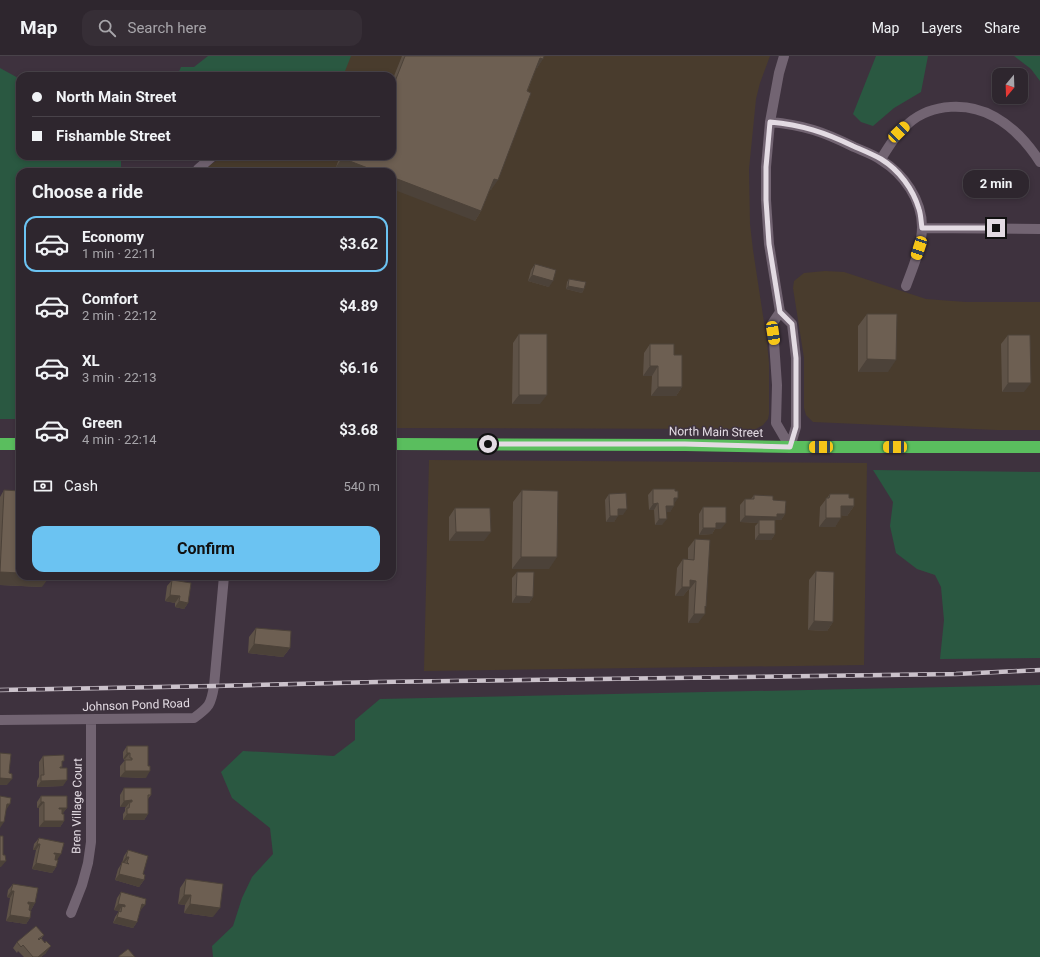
<!DOCTYPE html>
<html lang="en">
<head>
<meta charset="utf-8">
<style>
	:root { --surface:#2e262e; --page:#362e36; --text:#f1f3f6; --muted:#a7a5aa; --line:#49434a; --accent:#6bc3f2 }
	body { margin:0; font-family:Roboto,sans-serif; background:var(--page); color:var(--text); height:100vh; display:flex; flex-direction:column; font-size:15px; white-space:nowrap }
	* { box-sizing:border-box; margin:0 }
	p { font-size:13px; color:var(--muted) }
	.icon { flex:none; width:22px; height:22px; fill:none; stroke:currentColor; stroke-width:2; stroke-linecap:round; stroke-linejoin:round }
	.map { position:relative; flex:1; overflow:hidden }
	.details { position:absolute; left:16px; top:112px; width:380px; height:412px; display:flex; flex-direction:column; background:var(--surface); border-radius:12px; box-shadow:0 2px 6px #0003,0 0 0 1px var(--line) }
	.details>* { flex:none }
	.top-card { position:absolute; left:16px; top:16px; width:380px; height:88px; border-radius:12px; box-shadow:0 2px 6px #0003,0 0 0 1px var(--line); display:grid; align-content:center; height:88px; padding:0 16px; background:var(--surface) }
	.needle { width:26px; rotate:199deg }
	.buttons { position:absolute; left:992px; top:12px; display:grid; gap:8px }
	.buttons a { display:grid; place-items:center; width:36px; height:36px; border-radius:8px; background:var(--surface); box-shadow:0 2px 6px #0003,0 0 0 1px var(--line); font-size:20px }
	.end { position:absolute; width:18px; height:18px; margin:-9px; border:5px solid #e3dbe3; background:#111; box-shadow:0 0 0 2px #111 }
	.from { border-radius:50% }
	.bubble { position:absolute; height:28px; border-radius:12px; background:var(--surface); box-shadow:0 2px 6px #0003,0 0 0 1px var(--line); font-size:13px; font-weight:700; line-height:28px; text-align:center }
	.car { position:absolute; width:12px; height:24px; margin:-12px -6px; border-radius:5px; box-shadow:0 0 3px 1px #0007; background:linear-gradient(#f5c518 24%,#345 0 40%,#f5c518 0 76%,#345 0 86%,#f5c518 0) }
	.top-card b { display:flex; align-items:center; gap:14px; height:38px; font-size:15px }
	.top-card b+b { border-top:1px solid var(--line) }
	.top-card i { width:10px; height:10px; background:var(--text) }
	ul { padding:0; list-style:none }
	li { display:flex; align-items:center; gap:12px; height:56px; margin:0 8px 6px; padding:0 8px; border:2px solid transparent; border-radius:12px }
	li div { flex:1 }
	li b { display:block; font-size:15px }
	li em { font-style:normal; font-weight:700 }
	li.active { border-color:var(--accent) }
	li>.icon { width:36px; height:36px; stroke-width:1.5 }
	h2 { padding:0 16px; font-size:18px; line-height:48px }
	.pay { display:flex; align-items:center; gap:10px; height:44px; padding:0 16px; font-size:15px }
	.pay p { margin-inline-start:auto }
	.button { display:flex; gap:8px; margin-top:auto; padding:8px 16px }
	.button a { flex:1; height:46px; border-radius:12px; background:var(--accent); color:#111; font-size:16px; font-weight:700; line-height:46px; text-align:center }
	header { display:flex; align-items:center; gap:24px; box-sizing:border-box; height:56px; padding:0 20px; background:var(--surface); border-bottom:1px solid var(--line) }
	header strong { font-size:19px }
	nav { display:flex; gap:22px; margin-inline-start:auto; font-size:14px }
	.search { width:280px; height:36px; background:var(--page); display:flex; align-items:center; gap:10px; box-sizing:border-box; padding:0 14px; border-radius:12px; color:var(--muted); font-size:15px }
	.map>svg:first-child { display:block }
</style>
</head>
<body>
<header>
<strong>Map</strong>
<div class="search"><svg class="icon" aria-label="search" viewBox="0 0 24 24"><circle cx="10" cy="10" r="6"/><path d="M15 15l6 6"/></svg>Search here</div>
<nav><a>Map</a><a>Layers</a><a>Share</a></nav>
</header>
<div class="map">
<svg width="1040" height="901" viewBox="0 0 1040 901">
	<rect width="100%" height="100%" fill="#3e323e"/>
	<!-- commercial -->
	<path fill="#493c2d" d="M268,0H770L760,27L756,43L749,113L750,168L753,194L767,286L769,307V358L768,363L763,369L756,373H746L392,372V116H204L210,109L219,103H230L231,100H392V20H261Z
		M825,215L844,216L926,243L966,246H1040V374H997L813,366L806,359L804,352V302L793,232L794,225L804,217Z
		M429,404L867,407L864,609L424,615Z"/>
	<!-- green -->
	<path fill="#2a5841" d="M208,0H351L343,20H177L181,11H194Z
		M876,0H928L921,36L894,52L873,70L861,66L853,58Z
		M1014,0H1040V25L1031,13Z
		M0,12L20,23V100H121V116H20V363H0Z
		M873,414L1040,416V602L940,603L944,564L941,531L935,519L917,513L896,497L890,470L893,446Z
		M1040,629V901H213L212,890L233,870L242,842L252,821L273,798L270,772L232,742L221,716L243,695L334,700L355,684V664L380,643Z"/>
	<g fill="none" stroke-linecap="round" stroke-linejoin="round">
		<!-- minor -->
		<path stroke="#726472" stroke-width="10" d="M784,0L779,17L770,66L766,111V144L769,188L780,256L792,268L796,302V371L790,391
			M770,66C804,69 824,76 854,91C863,95 873,98 881,104C904,118 922,144 922,171C922,191 913,211 906,230
			M881,103C889,90 897,77 909,67C932,47 969,46 995,61C1013,71 1029,89 1040,106
			M197,116L198,113L213,100
			M922,172L1040,173
			M780,256L772,268L774,286L777,329L776,367L790,391
			M0,664L194,662C209,651 211,649 214,630L224,520
			M71,857L82,829L88,807L91,786V664"/>
		<!-- highway -->
		<path stroke="#5abe5e" stroke-width="12" d="M0,388H20
			M392,388L685,389L790,391H1040"/>
		<!-- rail casing -->
		<g stroke="#cbc2cb" stroke-width="4.5">
			<path id="rail" d="M0,634L214,630L377,626L956,618L1040,614"/>
		</g>
		<!-- rail -->
		<use href="#rail" stroke="#3e323e" stroke-width="3" stroke-dasharray="9" stroke-linecap="butt"/>
	</g>
	<!-- wall -->
	<path fill="#5e5247" d="M402,0H544L537,12H536L491,134L490,133L481,155L475,165L392,116H348L336,111L340,100H392V25Z
		M535,208L549,231L528,225L531,214Z
		M569,223L584,233L582,237L566,233L567,226Z
		M867,258L888,316H858V270Z
		M519,278L540,348H512L513,287Z
		M1008,279L1024,336H1002L1001,288Z
		M650,288L674,299L682,331L676,340H651L652,320H643L644,297Z
		M653,433L674,448L670,456H666L662,469H655L654,454H649L648,439Z
		M4,434L42,531L0,529V441Z
		M522,434L549,513H512L513,446Z
		M609,438L623,459H618L614,466H606L605,444Z
		M830,438L854,450L847,460L841,459L835,471H819L820,451Z
		M754,439L773,444L785,458L781,464H775V478L771,484H755V470L758,467L740,466V449L745,443H751Z
		M703,451L721,473H715L712,478L699,479V458Z
		M455,452L484,485H449V461Z
		M695,483L705,553L698,567H688L689,534H688L683,540H675L677,512L683,503H688V492Z
		M816,515L833,566L827,575L808,574L809,524Z
		M517,516L533,541L529,547H512V522Z
		M172,524L188,547L184,553L175,551V547L165,545L167,530Z
		M256,572L290,592L283,601L248,597L249,581Z
		M127,690L146,722L120,721V710L125,704L123,703V696Z
		M43,700L62,708V711L61,712L63,730L37,731V725L39,721V706Z
		M124,732L151,739L148,743V758L144,764H123V758L125,755V752L126,751H120V739Z
		M41,740L67,752L62,758L64,765L60,771H39V752H37V746Z
		M39,782L57,804L56,811L52,817L32,813L36,794H33L34,788Z
		M128,794L143,818L144,824L139,831L115,824L118,813L122,807L124,800Z
		M186,823L213,861L184,857L185,849L178,848L180,832Z
		M13,828L35,847L31,854L29,853L30,862L26,868L6,865L10,842L7,841L8,834Z
		M121,836L140,855L137,866L133,872L113,867L115,861L119,855L114,854L117,842Z
		M44,879L41,883L46,897L41,901H24L18,895L17,897L13,892L17,886Z"/>
	<!-- shaded-wall -->
	<path fill="#4c4239" d="M540,2L543,3L537,12L534,11Z
		M342,102L378,116H348L336,111Z
		M392,121L481,155L475,165L392,133Z
		M494,123L498,124L491,134L487,132Z
		M532,219L553,225L549,231L528,225Z
		M568,230L584,233L582,237L566,233Z
		M867,303L896,304L888,316H858Z
		M650,310H658L652,320H643Z
		M1008,327H1031L1024,336H1002Z
		M658,331H682L676,340H651Z
		M519,339H547L540,348H512Z
		M674,442H678L674,448Z
		M658,447L654,454H649L653,448Z
		M666,450H674L670,456H662Z
		M841,450H854L847,460L835,459Z
		M618,453H627L623,459H613Z
		M777,458H785L781,464H759L758,467L740,466L745,460Z
		M610,460H618L614,466H606Z
		M826,462H841L835,471H819Z
		M659,463H667L662,469H655Z
		M716,467H726L721,473H715L712,478L699,479L703,472Z
		M456,476H491L484,485H449Z
		M759,478H775L771,484H755Z
		M521,501H557L549,513H512Z
		M0,516L20,517V520H50L42,531L0,529Z
		M690,524L696,525L689,534H688L683,540H675L682,531Z
		M170,539L180,540L175,547L165,545Z
		M516,540L533,541L529,547H512Z
		M179,545L188,547L184,553L175,551Z
		M705,550L706,551L701,558H705L698,567H688L694,558Z
		M814,565L833,566L827,575L808,574Z
		M254,588L290,592L283,601L248,597Z
		M127,697H130L125,703H123Z
		M125,715H150L146,722L120,721Z
		M0,722L12,723L7,729H0Z
		M67,724L63,730L37,731L41,725Z
		M132,744L130,747V746L126,751H120L124,745Z
		M41,746H44L39,752H37Z
		M7,748H10L6,754Z
		M59,752H67L62,758H55Z
		M127,758H148L144,764H123Z
		M44,765H64L60,771H39Z
		M0,766H4L0,772Z
		M37,788H40L36,794H33Z
		M54,797L61,798L57,804L50,803Z
		M126,801H129L124,807H122Z
		M0,805H6L1,811H0Z
		M36,807L56,811L52,817L32,813Z
		M119,818L144,824L139,831L115,824Z
		M11,835H14L10,842L7,841Z
		M184,839H191L185,849L178,848Z
		M28,846L35,847L31,854L24,852Z
		M118,848L125,849L121,854L122,850L119,855L114,854Z
		M142,848L145,849L140,855Z
		M190,848L220,852L213,861L184,857Z
		M10,859L30,862L26,868L6,865Z
		M117,861L137,866L133,872L113,867Z
		M51,890L46,897L41,901H38Z"/>
	<!-- building -->
	<path fill="#6d5f52" stroke="#4c4239" d="M405,0H544L543,3L540,2L527,35L531,37L498,124L494,123L481,155L392,121V116H378L342,102L343,100H392V33Z
		M535,208L556,214L553,225L532,219Z
		M569,223L586,226L584,233L568,230Z
		M867,258H897L896,304L867,303Z
		M519,278H547V339H519Z
		M1008,279H1030L1031,327H1008Z
		M650,288H674V299H682V331H658V310H650Z
		M653,433H675V435H678V442H674V450H666L667,463H659L658,447L653,448Z
		M4,434L20,435V517L0,516Z
		M522,434L558,435L557,501H521Z
		M626,437L627,453H618V460H610L609,438Z
		M830,438H849V442H854V450H841V462H826V442H829Z
		M754,439L773,440V444L786,445L785,458H777V461L745,460V443H754Z
		M703,451H726V467H716V472H703Z
		M455,452H490L491,476H456Z
		M759,464H775V478H759Z
		M695,483L710,484L706,551L705,550V558H694L696,525L690,524V531H682L683,503L694,504Z
		M816,515L834,516L833,566L814,565Z
		M517,516H534L533,541L516,540Z
		M172,524L191,527L188,547L179,545L180,540L170,539Z
		M256,572L291,575L290,592L254,588Z
		M127,690H148V710H150V715H125V704H132V702H130V697H127Z
		M0,697L11,698L9,717L12,718V723L0,722Z
		M64,699V705H62V711H60V712H67V724L41,725V719H44L43,700Z
		M124,732H151V739H148V758H127V752H129L130,746H132V744L124,745Z
		M0,740L11,742L10,748H7L4,766H0Z
		M41,740H67V752H59V753H62V758H64V765H44V746H41Z
		M0,780H3V799H5L6,805H0Z
		M39,782L64,787L61,798L54,797V798H56L55,804H58L56,811L36,807L40,788H37Z
		M128,794L148,800L143,818L145,819L144,824L119,818L122,806L129,808L127,806L129,801H126Z
		M186,823L223,828L220,852L190,848L191,839H184Z
		M13,828L38,832L35,847L28,846V848H30L29,854L31,855L30,862L10,859L14,835H11Z
		M121,836L146,843L145,849L142,848L137,866L117,861L119,855L121,856L122,850L125,851V849L118,848Z
		M36,870L44,879L38,883L39,884L41,882L45,887L46,885L51,890L38,901H33L23,889L21,891L17,886Z
		M128,893L135,901H119V900Z"/>
	<g fill="none" stroke-linecap="round" stroke-linejoin="round">
		<!-- route -->
		<path stroke="#e3dbe3" stroke-width="5" d="M488,388H685L790,391L796,371V302L792,268L780,256L769,188L766,144V111L770,66C802,69 824,76 853,90C862,94 872,98 881,103C899,114 913,133 919,153C921,159 921,166 922,172H996"/>
	</g>
	<g text-anchor="middle" stroke-width="3" stroke-linejoin="round" paint-order="stroke">
		<!-- street labels -->
		<g font-size="12" fill="#e3dbe3" stroke="#3e323e">
			<text transform="translate(716 376) rotate(1)" y="4">North Main Street</text>
			<text transform="translate(136 649) rotate(-2)" y="4">Johnson Pond Road</text>
			<text transform="translate(77 750) rotate(-89)" y="4">Bren Village Court</text>
		</g>
	</g>
</svg>
<div class="buttons">
<a><svg class="needle" viewBox="-14 -14 28 28"><path d="M0-13l5 13h-10z" fill="#e53935"/><path d="M0 13l5-13h-10z" fill="#a7a5aa"/></svg></a>
</div>
<i class="end from" style="left:488px;top:388px"></i>
<i class="end" style="left:996px;top:172px"></i>
<div class="bubble" style="left:963px;top:114px;width:66px">2 min</div>
<i class="car" style="left:899px;top:76px;rotate:46deg"></i>
<i class="car" style="left:919px;top:192px;rotate:198deg"></i>
<i class="car" style="left:773px;top:277px;rotate:171deg"></i>
<i class="car" style="left:821px;top:391px;rotate:269deg"></i>
<i class="car" style="left:895px;top:391px;rotate:270deg"></i>
<div class="top-card">
<b><i class="from"></i>North Main Street</b>
<b><i></i>Fishamble Street</b>
</div>
<section class="details">
<h2>Choose a ride</h2>
<ul>
<li class="active"><svg class="icon" aria-label="car" viewBox="0 0 24 24"><path d="M5 17H2v-5l4-1 3-4h7l3 4 3 1v5h-3M9 17h6M6 11h13"/><circle cx="7" cy="17" r="2"/><circle cx="17" cy="17" r="2"/></svg><div><b>Economy</b><p>1 min · 22:11</p></div><em>$3.62</em></li>
<li><svg class="icon" aria-label="car" viewBox="0 0 24 24"><path d="M5 17H2v-5l4-1 3-4h7l3 4 3 1v5h-3M9 17h6M6 11h13"/><circle cx="7" cy="17" r="2"/><circle cx="17" cy="17" r="2"/></svg><div><b>Comfort</b><p>2 min · 22:12</p></div><em>$4.89</em></li>
<li><svg class="icon" aria-label="car" viewBox="0 0 24 24"><path d="M5 17H2v-5l4-1 3-4h7l3 4 3 1v5h-3M9 17h6M6 11h13"/><circle cx="7" cy="17" r="2"/><circle cx="17" cy="17" r="2"/></svg><div><b>XL</b><p>3 min · 22:13</p></div><em>$6.16</em></li>
<li><svg class="icon" aria-label="car" viewBox="0 0 24 24"><path d="M5 17H2v-5l4-1 3-4h7l3 4 3 1v5h-3M9 17h6M6 11h13"/><circle cx="7" cy="17" r="2"/><circle cx="17" cy="17" r="2"/></svg><div><b>Green</b><p>4 min · 22:14</p></div><em>$3.68</em></li>
</ul>
<div class="pay"><svg class="icon" aria-label="cash" viewBox="0 0 24 24"><path d="M3 7h18v10H3z"/><circle cx="12" cy="12" r="2"/></svg>Cash<p>540 m</p></div>
<div class="button"><a>Confirm</a></div>
</section>
</div>
</body>
</html>
